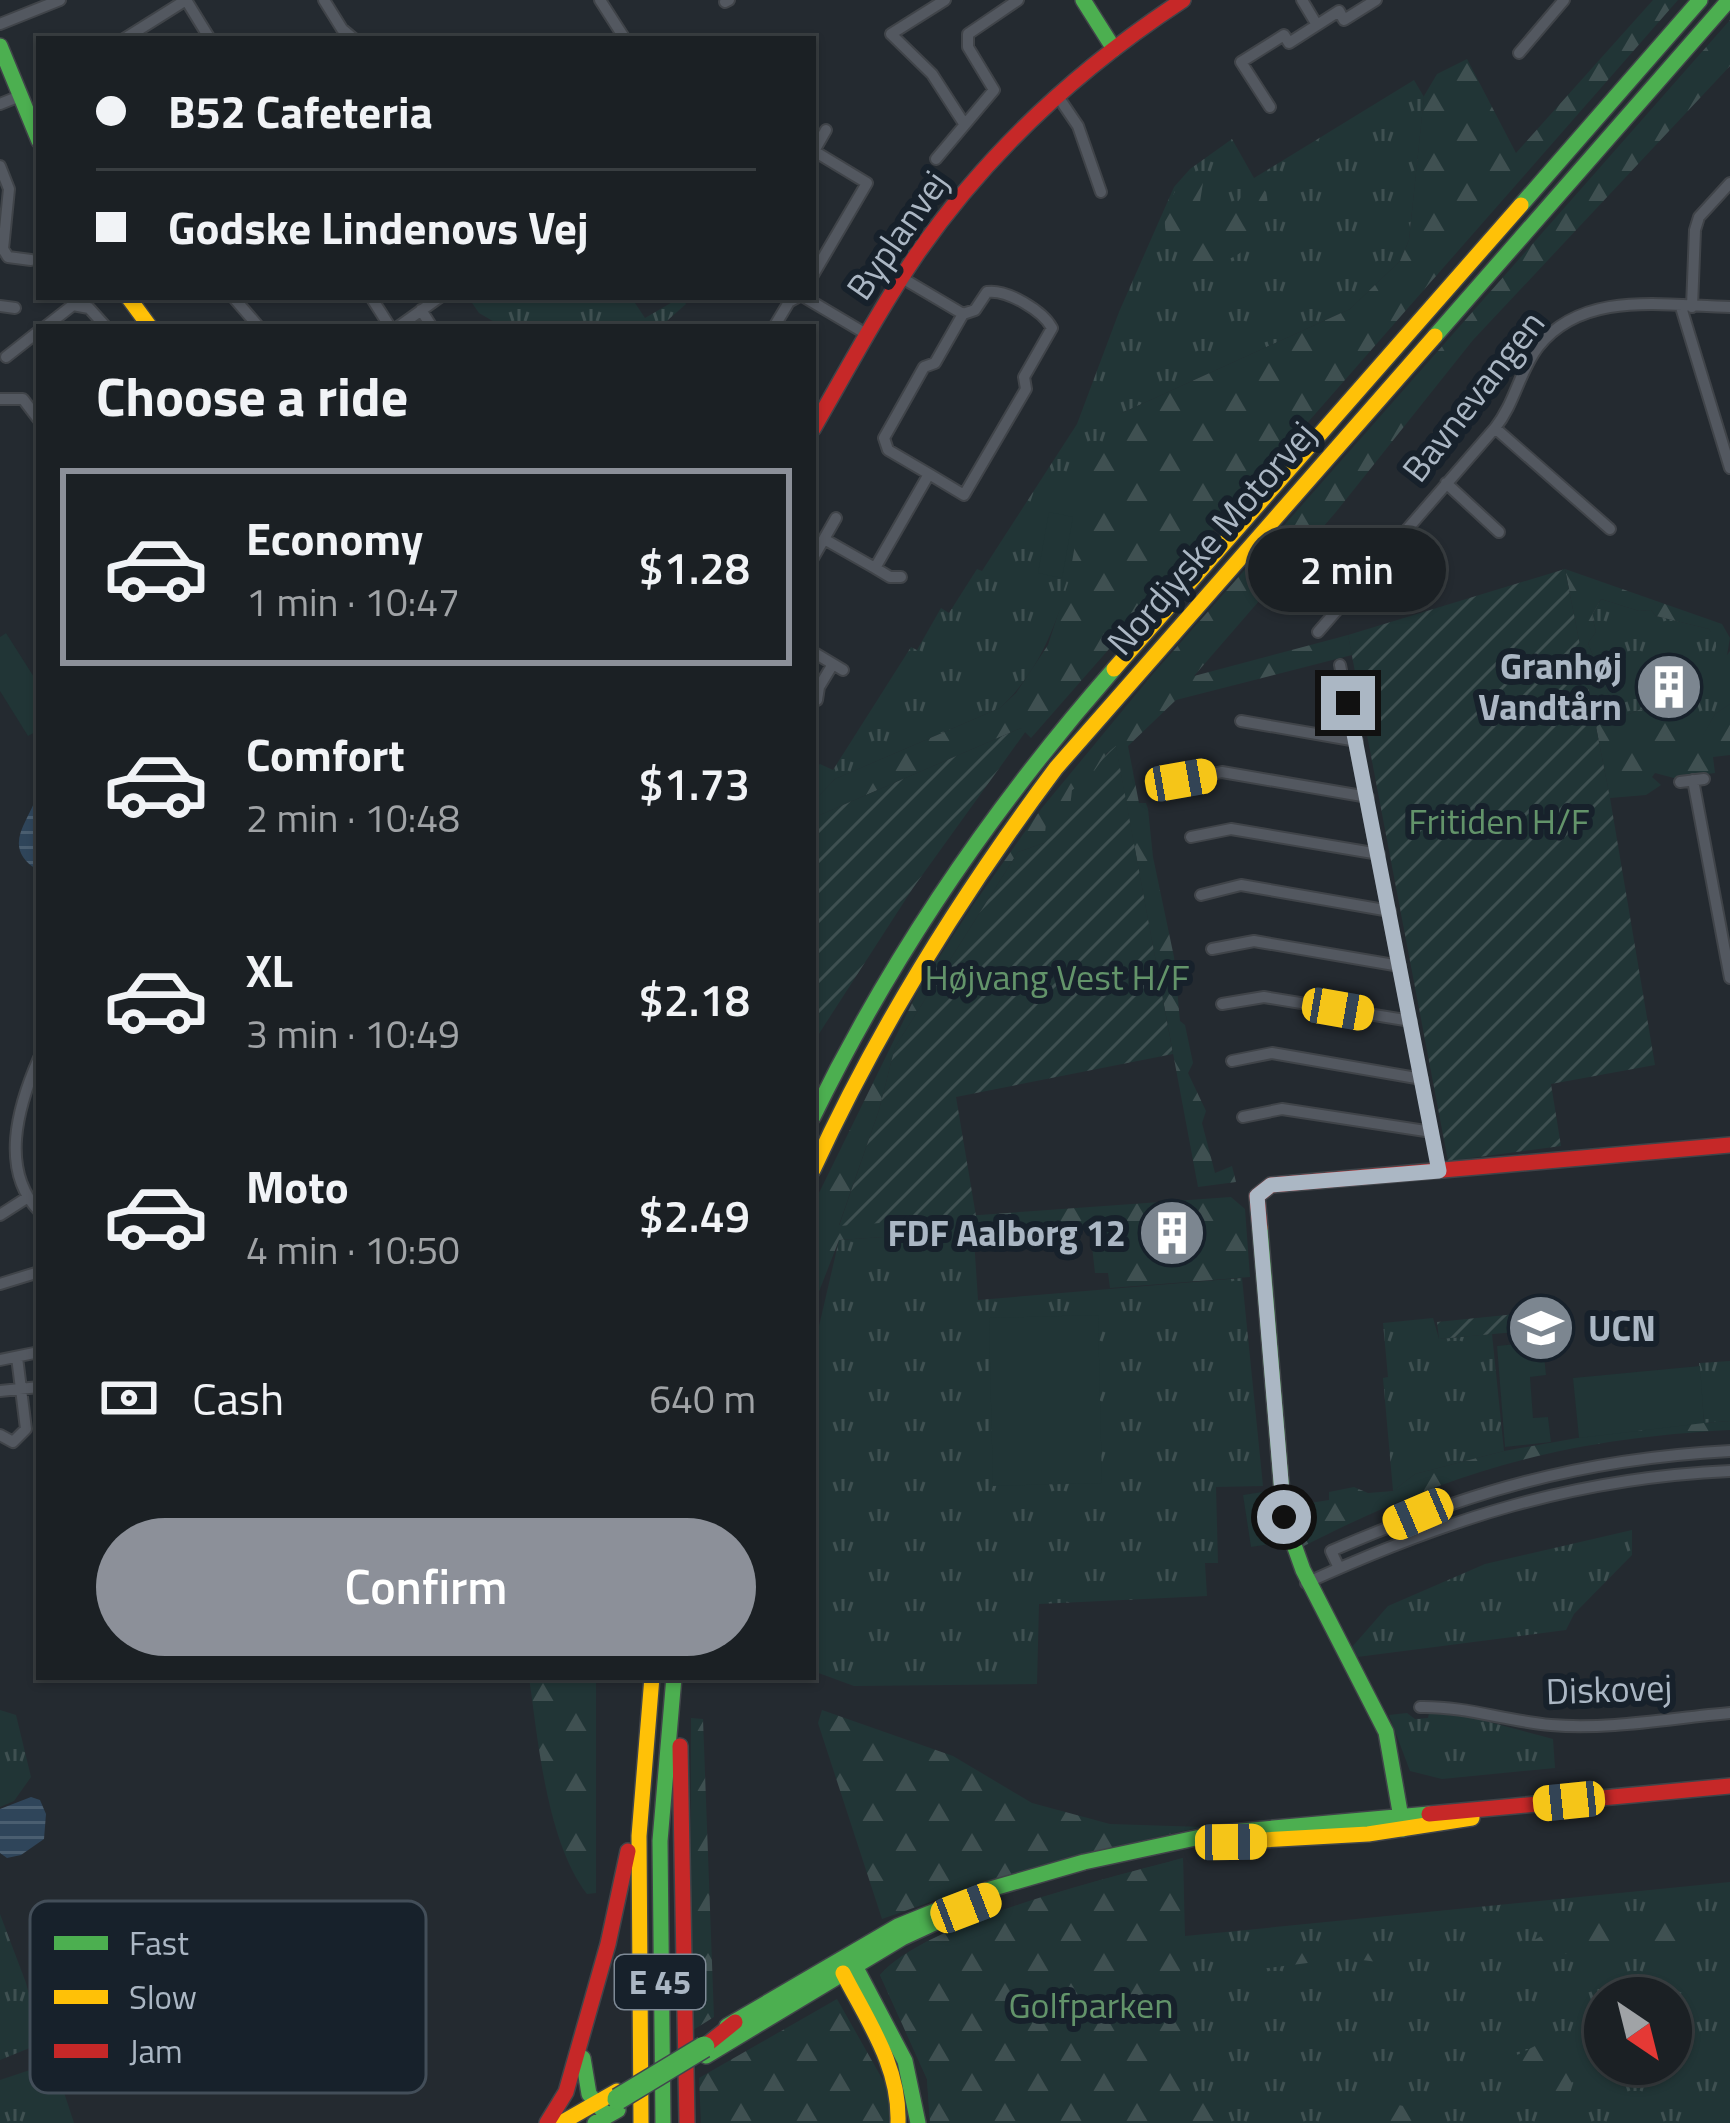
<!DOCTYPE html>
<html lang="en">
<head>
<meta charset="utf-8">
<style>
	:root { --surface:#1b2024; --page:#24282c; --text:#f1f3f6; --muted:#a0a3a6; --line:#393e41; --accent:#8c9099 }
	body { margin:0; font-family:"Titillium Web",sans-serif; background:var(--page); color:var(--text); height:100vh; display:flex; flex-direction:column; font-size:45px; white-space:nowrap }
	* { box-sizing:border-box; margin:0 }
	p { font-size:39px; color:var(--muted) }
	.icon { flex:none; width:66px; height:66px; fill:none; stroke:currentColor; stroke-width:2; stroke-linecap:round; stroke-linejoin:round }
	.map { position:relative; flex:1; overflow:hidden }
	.sheet { position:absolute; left:36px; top:324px; width:780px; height:1356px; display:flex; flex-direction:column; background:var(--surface); border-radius:0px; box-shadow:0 3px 9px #0004,0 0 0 3px var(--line) }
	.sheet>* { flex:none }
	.top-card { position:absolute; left:36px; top:36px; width:780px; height:264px; border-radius:0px; box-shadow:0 3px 9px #0004,0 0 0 3px var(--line); display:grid; align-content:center; height:264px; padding:0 60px; background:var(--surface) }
	.needle { width:78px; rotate:145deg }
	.controls { position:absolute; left:1584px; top:1977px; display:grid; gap:24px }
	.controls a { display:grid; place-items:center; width:108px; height:108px; border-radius:50%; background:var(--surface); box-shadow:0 3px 9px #0004,0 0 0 3px var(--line); font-size:60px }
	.end { position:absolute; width:54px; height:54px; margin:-27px; border:15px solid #abb7c4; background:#111; box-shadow:0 0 0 6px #111 }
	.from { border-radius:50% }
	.bubble { position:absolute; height:84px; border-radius:42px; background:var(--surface); box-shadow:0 3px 9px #0004,0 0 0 3px var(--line); font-size:39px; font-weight:600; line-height:84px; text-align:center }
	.car { position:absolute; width:36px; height:72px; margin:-36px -18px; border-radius:15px; box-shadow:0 0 9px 3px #0007; background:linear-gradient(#f5c518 24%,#345 0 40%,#f5c518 0 76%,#345 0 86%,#f5c518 0) }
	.top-card b { display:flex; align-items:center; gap:42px; height:114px; font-size:45px }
	.top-card b+b { border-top:3px solid var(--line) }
	.top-card i { width:30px; height:30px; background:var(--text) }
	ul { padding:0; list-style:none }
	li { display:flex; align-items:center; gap:36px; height:198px; margin:0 24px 18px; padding:0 36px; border:6px solid transparent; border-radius:0px }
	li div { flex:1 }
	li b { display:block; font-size:45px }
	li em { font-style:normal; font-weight:600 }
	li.current { border-color:var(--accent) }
	li>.icon { width:108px; height:108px; stroke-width:1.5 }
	h2 { padding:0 60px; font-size:54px; line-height:144px }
	.pay { display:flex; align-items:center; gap:30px; height:132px; padding:0 60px; font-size:45px }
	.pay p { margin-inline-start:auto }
	.primary-button { display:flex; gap:24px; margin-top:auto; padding:24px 60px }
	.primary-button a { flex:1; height:138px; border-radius:72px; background:var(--accent); color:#fff; font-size:48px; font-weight:600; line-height:138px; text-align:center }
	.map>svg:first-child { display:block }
</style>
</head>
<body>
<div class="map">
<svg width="1730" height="2123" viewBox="0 0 1730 2123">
	<defs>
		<pattern id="grass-tufts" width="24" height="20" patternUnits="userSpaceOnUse" patternTransform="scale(3)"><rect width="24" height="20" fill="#213536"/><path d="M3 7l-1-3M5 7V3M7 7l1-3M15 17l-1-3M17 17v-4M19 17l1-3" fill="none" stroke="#3f5051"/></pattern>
		<pattern id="forest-firs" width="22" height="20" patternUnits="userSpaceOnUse" patternTransform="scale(3)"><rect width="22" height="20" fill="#213536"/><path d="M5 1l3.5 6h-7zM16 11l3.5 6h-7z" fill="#3f5051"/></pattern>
		<pattern id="garden-furrows" width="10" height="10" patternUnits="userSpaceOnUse" patternTransform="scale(3)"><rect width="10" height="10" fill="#213536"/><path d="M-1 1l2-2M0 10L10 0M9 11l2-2" fill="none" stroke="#3f5051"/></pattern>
		<pattern id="water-rules" width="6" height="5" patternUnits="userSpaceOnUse" patternTransform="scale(3)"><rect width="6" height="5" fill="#2f455a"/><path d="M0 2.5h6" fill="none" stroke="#4a5e70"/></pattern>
	</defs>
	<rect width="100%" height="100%" fill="#242a30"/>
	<!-- grass -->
	<path fill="url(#grass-tufts)" fill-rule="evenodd" d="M1414,80L1424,97L1409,240L1400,261L1350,309L1122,413C1108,458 1094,504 1079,549C1061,608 1047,664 1000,708L835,779L813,802V770L820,764L833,770L911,647L917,650L941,608L949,613L977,569L982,571L1077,424L1119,312L1174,187L1190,169L1232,139L1254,178Z
		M468,297H631L645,318L681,297L686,304L660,327H503L479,313Z
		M1601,599L1639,611L1651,610L1656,616L1709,629L1727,655L1730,651V704L1715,714L1703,736L1641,709L1618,719L1588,643L1596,632L1592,615Z
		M957,1232L974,1239L978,1300L1242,1278L1263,1486L1216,1487L1218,1563H1205L1207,1596L1039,1604L1037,1684L854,1686L813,1671V1352L839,1240Z
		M1433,1318L1439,1339L1492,1334L1504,1451L1415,1474L1393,1491L1383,1378L1388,1377L1383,1323Z
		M1730,1361V1421L1704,1423L1699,1363Z
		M1632,1530V1555L1574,1614L1566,1630L1357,1657L1352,1647L1388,1606L1485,1564Z
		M0,1710L16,1715L31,1777L14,1801L0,1807Z
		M1407,1713L1415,1719L1428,1718L1429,1713L1463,1715L1553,1739L1555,1768L1442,1779L1410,1771L1389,1715Z
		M1183,1858L1185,1936L1730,1882V2123H930L927,2079L880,1975C928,1921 1110,1878 1183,1858ZM1605,1998H1671V2064H1605Z
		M0,1914L26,1983L42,2043L0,2060Z
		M54,2062L74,2123H0V2080Z"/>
	<!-- forest -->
	<path fill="url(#forest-firs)" d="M1653,0H1678L1031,738L1021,728L813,818V802L835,779L1000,708L1016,693L1048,645L1069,580L1086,480L1098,451L1122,413L1350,309L1400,261L1409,240L1424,96L1437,74L1467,59L1516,153Z
		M1730,20V66L1473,340L1336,512L1194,676L1348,635L1352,655L1176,700L1128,746L1139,803H1146L1148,809L1153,857L1174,957L1180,1021L1185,1025L1193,1063L1188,1073L1206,1111L1202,1123L1215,1173L1232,1166L1236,1182L1198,1187L1116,748L1107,753L1069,816L1044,843L1018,852L895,1047L879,1110L839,1225L1231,1197L1245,1209L1250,1277L1110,1288L1108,1273H1095L1090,1228L974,1239L957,1232L839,1240L813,1307L816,1199L921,985L973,905L1041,809L1152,675Z
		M1192,175H1200L1203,183L1199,208L1205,216C1230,222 1234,205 1248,188L1261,187L1266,192C1276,235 1240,260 1203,268C1172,252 1154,233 1172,197C1178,186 1181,181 1192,175Z
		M1565,569L1722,624L1730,638L1727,655L1716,652V642L1709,629L1656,616L1651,610L1639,611L1601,599L1592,615L1596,632L1588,643L1618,719L1641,709L1703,735L1715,714L1730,704V755L1713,757L1715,773L1674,778L1655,773L1652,777L1661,785L1646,795L1610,798Z
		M1695,1417L1704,1423L1730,1421V1430C1564,1439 1450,1471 1302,1547L1291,1506L1329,1500V1492L1354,1487L1368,1493L1393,1491L1415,1474L1504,1451Z
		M529,1677H596V1893L587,1894C547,1842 538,1741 529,1677Z
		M822,1710L953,1756L1032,1803L1110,1824L1203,1827C1092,1850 988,1880 882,1919L818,1723Z
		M691,1718L703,1719L714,2017L690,2032Z
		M1183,1858L1184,1936L1178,1938L1189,2094L1227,2116L1228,2123H930L927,2079L880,1975C928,1920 1110,1878 1183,1858Z
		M1699,1919L1701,1945L1579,1949L1543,1962L1520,1964L1504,1955L1566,1924Z
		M1353,1941L1409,1954L1408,1966L1347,1958L1252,1970L1249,1957Z
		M837,1999L888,2089L890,2123H701L699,2078Z
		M1541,2043L1574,2053L1570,2100C1540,2098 1512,2093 1497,2065Z
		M1376,2101L1426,2110L1433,2123H1370L1366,2112Z"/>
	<!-- garden -->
	<path fill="url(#garden-furrows)" d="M1565,569L1610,798L1655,1065L1551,1084L1561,1146L1448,1161L1348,635Z
		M1021,728L1026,731L913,888L813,1043V818Z
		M1116,746L1173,1054L956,1097L976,1216L839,1226L879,1110L895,1047L1018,852L1044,843L1046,824L1069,816L1072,790C1098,775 1096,761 1116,746Z
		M1526,1313L1527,1331L1439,1339L1437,1322Z"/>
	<!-- pitch -->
	<path fill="#213536" d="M1049,512L1073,517L1062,578L1038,573Z
		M6,633L39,685V730L28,736L0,691V637Z
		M1098,1315L1102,1483L993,1486L989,1318Z
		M1527,1343L1528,1347L1543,1345L1546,1375L1530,1377L1533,1418L1548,1417L1551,1442L1505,1447L1497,1346Z
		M1700,1366L1704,1423L1579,1438L1573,1378Z
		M1268,1491L1276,1543L1251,1547L1243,1495Z"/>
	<!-- water -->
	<path fill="url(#water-rules)" d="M37,795H39V871C0,847 28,824 37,795Z
		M31,1797L40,1800L46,1814L44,1839L21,1855L7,1858L0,1853V1809Z"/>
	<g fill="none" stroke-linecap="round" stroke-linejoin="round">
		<!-- street casing -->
		<g stroke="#404449" stroke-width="14">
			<path id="street" d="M324,0L342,29L354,39
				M600,0L625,39
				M945,0L891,34L932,74L963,122
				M1302,0L1317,25
				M725,2L729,0
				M0,24L60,0
				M124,39L186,0L210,39
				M1519,53L1564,0
				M1057,95L1078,126L1101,192
				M0,104L20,96
				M1270,107L1241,62L1284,35L1289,43L1339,11L1344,20L1376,0
				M936,159L994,90L968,47V34L1018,0
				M0,166L9,189L3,249L8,257L31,260
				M813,275L867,183L814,151L826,130
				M233,297L259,327
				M371,297L390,327
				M804,297L868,335
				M0,306L15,308
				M1681,307L1730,468
				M1692,307L1695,230L1699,217L1730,183
				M421,310L432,327
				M45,327L73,305L89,308L106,327
				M398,327L440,297
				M774,327L789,302L798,297
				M6,357L39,331
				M0,399H23L39,420
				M1495,428L1610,529
				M929,474L964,495L1026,389L1024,377L1052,328C1043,311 1007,289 987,292L975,310L963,314
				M1446,483L1499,532
				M824,539L836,518
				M813,558L824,539L875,568L929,474L888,450L884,438L924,367L935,363L963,314L902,278
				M875,568L890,577H901
				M1318,632L1495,428C1515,403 1519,372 1538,347C1583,289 1666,306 1730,307
				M813,652L843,670
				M1340,665L1439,1171
				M817,700L819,687L833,664
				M1241,721L1357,741
				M1181,780L1222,772L1368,797
				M1693,780L1730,978
				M1680,782L1704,779
				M1191,837L1231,829L1379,854
				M1201,895L1241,885L1390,911
				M1212,949L1254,941L1400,966
				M1222,1004L1264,997L1411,1021
				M39,1058C17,1108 0,1170 39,1211
				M1232,1061L1272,1053L1422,1079
				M1243,1117L1282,1109L1432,1132
				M0,1215L25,1199
				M0,1284L39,1272
				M0,1360L39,1352
				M0,1391L39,1387
				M0,1435L13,1442L26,1429L17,1357
				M1339,1568L1331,1551C1468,1492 1580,1459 1730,1451
				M1306,1583C1447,1519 1574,1478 1730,1471
				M1420,1707C1465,1706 1506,1721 1551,1725C1610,1730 1671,1718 1730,1713"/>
		</g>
		<!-- fast casing -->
		<g stroke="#404449" stroke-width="18">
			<path id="fast" d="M1083,0L1114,49
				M0,46L39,141
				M1521,205L1700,0
				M1435,336L1729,0
				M813,1117C893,953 994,806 1114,669
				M1260,1228L1284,1517L1303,1570L1386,1732L1403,1829
				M855,1966L905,2061L918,2123
				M727,2026L898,1926L987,1890L1084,1862L1219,1833L1429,1814
				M706,2056L902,1938L967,1908
				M583,2058L589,2094L607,2116
				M595,2123L618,2110
				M663,2123L660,1841L674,1677"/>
		</g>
		<!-- slow casing -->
		<g stroke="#404449" stroke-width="18">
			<path id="slow" d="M128,297L150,327
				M1114,669L1521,205
				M813,1170C879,1026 961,895 1056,768L1435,336
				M1209,1843L1368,1834L1472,1818
				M843,1973C868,2022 900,2066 898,2123
				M561,2123L617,2091
				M641,2123L639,1836L652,1677"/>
		</g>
		<!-- jam casing -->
		<g stroke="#404449" stroke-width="18">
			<path id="jam" d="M813,429C847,370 879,310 917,254C988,152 1079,68 1183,0
				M1260,1228L1257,1196L1271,1185L1730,1145
				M680,1746L687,2123
				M1429,1814L1730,1786
				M704,2047L735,2022
				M547,2123L566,2092L608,1944L628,1851"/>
		</g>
		<!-- street -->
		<use href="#street" stroke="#535860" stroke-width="10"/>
		<!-- fast -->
		<use href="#fast" stroke="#4caf50" stroke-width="15"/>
		<!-- slow -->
		<use href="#slow" stroke="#ffc107" stroke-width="15"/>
		<!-- jam -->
		<use href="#jam" stroke="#c62828" stroke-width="15"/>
		<!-- fast-bridge casing -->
		<g stroke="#40464d" stroke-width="24" stroke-linecap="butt">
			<path id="fast-bridge" d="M618,2099L704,2047"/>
		</g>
		<!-- fast-bridge -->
		<use href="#fast-bridge" stroke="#4caf50" stroke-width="21"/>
	</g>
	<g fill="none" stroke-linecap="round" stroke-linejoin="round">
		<!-- route -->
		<path stroke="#abb7c4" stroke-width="15" d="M1284,1517L1257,1196L1271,1185L1439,1171L1348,703"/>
	</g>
	<!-- icons -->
	<defs>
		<g id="building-disc" transform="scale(3.45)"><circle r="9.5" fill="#7c8690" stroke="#17212b"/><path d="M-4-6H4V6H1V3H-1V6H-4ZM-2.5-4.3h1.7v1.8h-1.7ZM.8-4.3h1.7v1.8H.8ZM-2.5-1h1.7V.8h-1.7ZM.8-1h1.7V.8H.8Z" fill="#fff"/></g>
		<g id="university-disc" transform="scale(3.45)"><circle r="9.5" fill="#7c8690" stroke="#17212b"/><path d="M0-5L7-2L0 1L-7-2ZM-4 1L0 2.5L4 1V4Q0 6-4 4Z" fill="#fff"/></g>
	</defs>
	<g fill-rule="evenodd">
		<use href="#building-disc" x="1669" y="687"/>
		<use href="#building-disc" x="1172" y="1233"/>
		<use href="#university-disc" x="1541" y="1328"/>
	</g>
	<g text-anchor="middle" stroke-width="12" stroke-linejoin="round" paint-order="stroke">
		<!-- shield labels -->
		<rect fill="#17212b" stroke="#7f8a96" stroke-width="3" x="615" y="1955" width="90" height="54" rx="9"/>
		<g font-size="33" font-weight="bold" fill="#abb7c4">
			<text x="660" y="1994">E 45</text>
		</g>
		<!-- street labels -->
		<g font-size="36" fill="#abb7c4" stroke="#17212b">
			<text transform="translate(897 235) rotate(-55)" y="13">Byplanvej</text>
			<text transform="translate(1473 396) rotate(-52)" y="13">Bavnevangen</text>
			<text transform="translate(1211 538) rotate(-49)" y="13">Nordjyske Motorvej</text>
			<text transform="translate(1609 1689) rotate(-2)" y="13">Diskovej</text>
		</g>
		<!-- poi labels -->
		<g font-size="36" font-weight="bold" fill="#abb7c4" stroke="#17212b" text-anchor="end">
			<text x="1622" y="679">Granhøj<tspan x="1622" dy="41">Vandtårn</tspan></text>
			<text x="1126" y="1246">FDF Aalborg 12</text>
			<text x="1588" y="1341" text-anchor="start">UCN</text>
		</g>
		<!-- park labels -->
		<g font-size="36" fill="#63946a" stroke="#17212b">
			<text x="1499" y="834">Fritiden H/F</text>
			<text x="1057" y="990">Højvang Vest H/F</text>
			<text x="1091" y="2018">Golfparken</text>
		</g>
	</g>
	<!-- legend -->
	<rect x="30" y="1901" width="396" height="192" rx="18" fill="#17212b" stroke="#434e59" stroke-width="3"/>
	<rect x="54" y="1936" width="54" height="14" fill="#4caf50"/>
	<rect x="54" y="1990" width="54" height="14" fill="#ffc107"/>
	<rect x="54" y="2044" width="54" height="14" fill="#c62828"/>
	<g font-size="33" fill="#abb7c4">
		<text x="129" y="1955">Fast</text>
		<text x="129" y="2009">Slow</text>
		<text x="129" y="2063">Jam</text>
	</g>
</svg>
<div class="controls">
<a><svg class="needle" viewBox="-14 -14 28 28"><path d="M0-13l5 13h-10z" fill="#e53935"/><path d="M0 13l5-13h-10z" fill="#a0a3a6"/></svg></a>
</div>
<i class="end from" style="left:1284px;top:1517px"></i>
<i class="end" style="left:1348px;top:703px"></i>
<div class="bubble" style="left:1248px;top:528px;width:198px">2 min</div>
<i class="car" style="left:1181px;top:780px;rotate:80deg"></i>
<i class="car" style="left:1338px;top:1009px;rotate:100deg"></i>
<i class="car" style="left:1418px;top:1514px;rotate:247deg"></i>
<i class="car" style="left:1569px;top:1801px;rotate:264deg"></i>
<i class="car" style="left:1231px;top:1842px;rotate:89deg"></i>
<i class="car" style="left:966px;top:1908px;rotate:69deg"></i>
<div class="top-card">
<b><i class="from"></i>B52 Cafeteria</b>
<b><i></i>Godske Lindenovs Vej</b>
</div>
<section class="sheet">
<h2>Choose a ride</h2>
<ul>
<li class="current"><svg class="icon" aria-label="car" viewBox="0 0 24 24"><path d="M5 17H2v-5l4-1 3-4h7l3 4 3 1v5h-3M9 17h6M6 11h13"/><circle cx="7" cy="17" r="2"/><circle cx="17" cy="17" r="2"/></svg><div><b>Economy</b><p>1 min · 10:47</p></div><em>$1.28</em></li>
<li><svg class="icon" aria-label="car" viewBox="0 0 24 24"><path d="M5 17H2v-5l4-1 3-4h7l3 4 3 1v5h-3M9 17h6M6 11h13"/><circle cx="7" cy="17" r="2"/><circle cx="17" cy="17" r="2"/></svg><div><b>Comfort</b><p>2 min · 10:48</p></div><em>$1.73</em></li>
<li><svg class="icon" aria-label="car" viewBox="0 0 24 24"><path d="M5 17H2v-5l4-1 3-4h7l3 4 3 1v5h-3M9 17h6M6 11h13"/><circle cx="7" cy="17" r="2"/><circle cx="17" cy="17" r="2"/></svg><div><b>XL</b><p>3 min · 10:49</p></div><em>$2.18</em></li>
<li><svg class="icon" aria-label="car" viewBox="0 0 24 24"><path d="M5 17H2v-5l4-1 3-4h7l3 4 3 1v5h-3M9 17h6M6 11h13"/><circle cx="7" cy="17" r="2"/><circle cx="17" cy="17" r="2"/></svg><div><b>Moto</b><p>4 min · 10:50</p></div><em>$2.49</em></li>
</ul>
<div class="pay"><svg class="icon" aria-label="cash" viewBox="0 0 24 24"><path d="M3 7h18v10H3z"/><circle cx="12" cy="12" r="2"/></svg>Cash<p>640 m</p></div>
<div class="primary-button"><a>Confirm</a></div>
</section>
</div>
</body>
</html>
